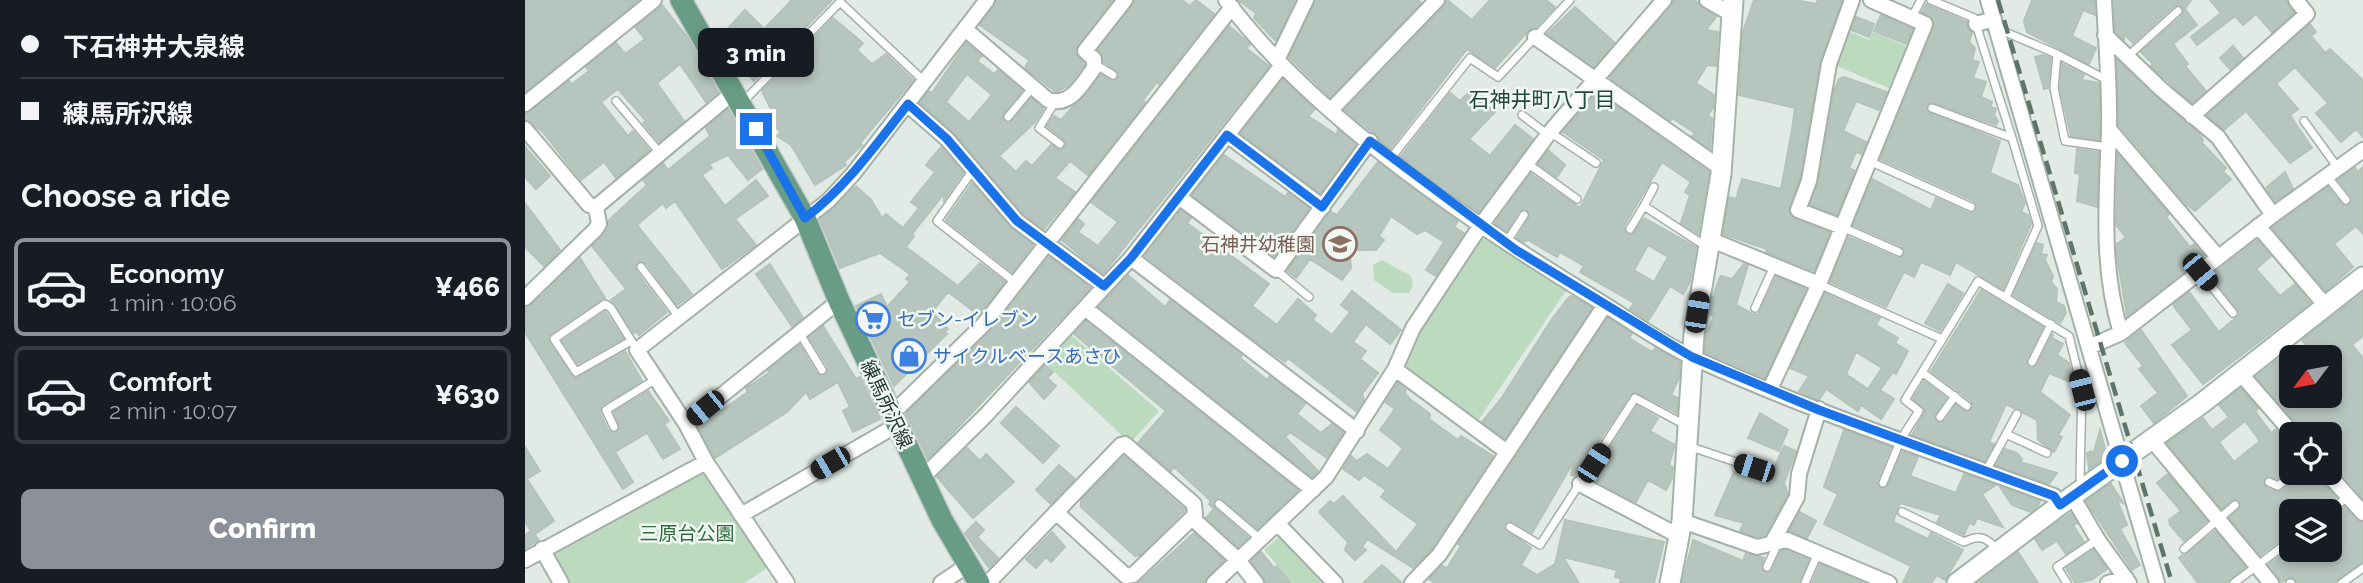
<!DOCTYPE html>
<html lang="en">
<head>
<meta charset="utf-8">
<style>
	:root { --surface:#171b24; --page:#20242c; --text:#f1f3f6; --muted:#9ea1a6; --line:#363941; --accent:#8c9099 }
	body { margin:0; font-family:Raleway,"Noto Sans JP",sans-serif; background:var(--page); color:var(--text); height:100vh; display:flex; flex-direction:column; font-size:26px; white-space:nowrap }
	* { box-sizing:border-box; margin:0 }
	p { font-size:23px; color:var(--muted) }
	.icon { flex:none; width:38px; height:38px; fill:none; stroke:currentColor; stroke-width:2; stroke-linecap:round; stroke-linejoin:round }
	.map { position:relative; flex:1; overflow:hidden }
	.details { display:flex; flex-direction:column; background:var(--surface); width:525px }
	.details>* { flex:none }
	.banner { display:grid; align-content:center; height:154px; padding:0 21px; background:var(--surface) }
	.needle { width:46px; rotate:238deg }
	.buttons { position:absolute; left:1754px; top:345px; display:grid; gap:14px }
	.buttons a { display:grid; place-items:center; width:63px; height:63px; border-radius:10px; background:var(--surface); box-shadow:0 4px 10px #0003; font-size:35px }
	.end { position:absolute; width:32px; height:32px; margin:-16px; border:9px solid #1a73e8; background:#fff; box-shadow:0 0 0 4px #fff }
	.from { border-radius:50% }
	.bubble { position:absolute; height:49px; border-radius:10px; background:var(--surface); box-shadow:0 4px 10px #0003; font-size:23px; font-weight:800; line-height:49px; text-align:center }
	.car { position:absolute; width:21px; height:42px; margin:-21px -10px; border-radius:9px; box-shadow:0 0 5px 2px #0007; background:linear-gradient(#222 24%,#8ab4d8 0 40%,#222 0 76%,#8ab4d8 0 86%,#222 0) }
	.banner b { display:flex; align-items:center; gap:24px; height:66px; font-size:26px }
	.banner b+b { border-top:2px solid var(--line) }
	.banner i { width:18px; height:18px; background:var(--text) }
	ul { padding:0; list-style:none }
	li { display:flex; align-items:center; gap:21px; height:98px; margin:0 14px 10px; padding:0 7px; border:4px solid var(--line); border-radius:10px }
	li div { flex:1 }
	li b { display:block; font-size:26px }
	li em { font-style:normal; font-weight:800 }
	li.current { border-color:var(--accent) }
	li>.icon { width:63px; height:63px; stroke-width:1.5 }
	h2 { padding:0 21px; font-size:32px; line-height:84px }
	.primary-button { display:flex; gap:14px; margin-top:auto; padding:14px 21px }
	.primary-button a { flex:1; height:80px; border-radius:10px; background:var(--accent); color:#fff; font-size:28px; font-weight:800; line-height:80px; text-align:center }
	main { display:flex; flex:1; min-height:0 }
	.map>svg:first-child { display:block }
</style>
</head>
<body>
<main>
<section class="details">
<div class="banner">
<b><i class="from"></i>下石神井大泉線</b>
<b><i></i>練馬所沢線</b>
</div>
<h2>Choose a ride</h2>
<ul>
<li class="current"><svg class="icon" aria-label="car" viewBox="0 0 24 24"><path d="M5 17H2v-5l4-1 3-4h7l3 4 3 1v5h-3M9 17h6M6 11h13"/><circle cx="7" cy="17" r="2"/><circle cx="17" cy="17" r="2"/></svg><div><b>Economy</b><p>1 min · 10:06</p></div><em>¥466</em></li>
<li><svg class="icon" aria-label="car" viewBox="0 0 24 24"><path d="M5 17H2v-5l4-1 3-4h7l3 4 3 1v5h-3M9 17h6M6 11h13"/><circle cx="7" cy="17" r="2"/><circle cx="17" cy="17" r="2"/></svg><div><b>Comfort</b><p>2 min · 10:07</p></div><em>¥630</em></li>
</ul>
<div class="primary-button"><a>Confirm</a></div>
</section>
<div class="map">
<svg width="1838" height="583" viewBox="0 0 1838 583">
	<rect width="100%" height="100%" fill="#e1eae4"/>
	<!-- green -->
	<path fill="#bbdabe" d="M1321,30L1344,40L1348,32L1383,47L1366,89L1310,65Z
		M962,238L1042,289L950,425L877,371L892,330L953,240Z
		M857,260L886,276L888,286L884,293H868L849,280L848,265Z
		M545,334L634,411L605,443L519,362Z
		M179,468L244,567L219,583H41L23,550Z
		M755,536L804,583H768L739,550Z"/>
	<!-- building -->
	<path fill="#b6c5bd" stroke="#b4c3ba" stroke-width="2" fill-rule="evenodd" d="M0,0H114L0,92Z
		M267,0H307L229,81L219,71L215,75L206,62L209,59L193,39L220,10L239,29Z
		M472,0L565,1L588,0L551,49L559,65L543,86L531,92L500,68L504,60L455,25Z
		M609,0H657L665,6L671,0L689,14L634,84L632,82L618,100L620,102L563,175L545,161L530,178L550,192L519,229L499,214L429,133L395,103L404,91L407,93L441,43L457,56L452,61L469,74L473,70L497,91L478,114L479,121H487L506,98L519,108L510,122L474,156L491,172L501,161L507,166L526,145L534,150L540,147L539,140L522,126L529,116L536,120L576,75L587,81L593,79V72L579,62L573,50ZM442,74L467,95L444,122L421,102Z
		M713,0H770L751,41L729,18L731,13Z
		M791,0H893L896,3L805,97L764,57Z
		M922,0L947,20L965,0H1021L1030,7L1011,27L1003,31L970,68L942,49L866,148L820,110L919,7Z
		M1149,0H1169L1191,17L1181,30L1193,32L1191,66L1182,65L1171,83L1189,95L1188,108L1183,115L1187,119L1185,149L1167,136L1170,133L1147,118L1145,121L1085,78Z
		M1229,0H1270L1291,4L1293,0H1317L1295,62L1275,178L1264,207L1269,219L1305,233L1289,271L1241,252L1242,249L1198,234L1204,197L1211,199L1217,179L1256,189L1267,130L1270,108L1214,95L1218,32Z
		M1507,0H1569L1570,15L1558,10L1547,36L1571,48L1564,64L1502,32L1499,21Z
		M1589,0H1666L1660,9L1672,25L1648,44L1663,64L1660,66L1681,91L1667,103L1626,66L1628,64L1616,52L1657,16L1658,7L1649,6L1608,43L1599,34V40L1590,32Z
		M1685,0H1762L1769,13L1747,32L1731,14L1718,25L1710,16L1672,45L1666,37L1696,13Z
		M1401,4L1442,22L1447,33L1444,42L1450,48L1447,60L1454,62L1448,78L1461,82L1456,97L1467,102L1465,107L1471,109L1469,115L1473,121L1471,125L1408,102L1403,104L1402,111L1475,141L1465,173L1493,185L1500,203L1496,212L1503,215L1506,224L1478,289L1431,262L1425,275L1396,262L1389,277L1379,272L1361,307L1305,282L1324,237L1372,258L1380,254L1376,246L1328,225L1347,179L1406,210L1411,198L1444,213L1452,207L1449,201L1355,159L1409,28L1407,18L1397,12Z
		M137,5L163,38L193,92L181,102L155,64L132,83L159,121L134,142L118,123L121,121L93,89L76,102L103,136L108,131L124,150L91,178L79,162L56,180L17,131L0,120V113L44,81L47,84L64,71L61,67L91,43L100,54L120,39L110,27Z
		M1050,7L1090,43L1069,67L1022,34Z
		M1356,15L1388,29L1381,44L1349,31Z
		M1331,17L1349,24L1344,37L1326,30Z
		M308,18L338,43L332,50L347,64L361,54L388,80L335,143L337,145L319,162L321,165L290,185L266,145L252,136L256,132L246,123L250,117L237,91Z
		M1785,24L1791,32L1786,36L1800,53L1805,49L1838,80V137L1831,129L1816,142L1791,113L1803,103L1770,67L1751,84L1773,109L1765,115L1787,148L1765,163L1721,111L1699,130L1682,115Z
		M704,26L725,44L721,48L744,66L578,274L537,240L553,219L559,224L553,232L573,246L593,222L566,202Z
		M1708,46L1718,58L1705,69L1695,58Z
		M1518,55L1526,58L1523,88L1519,89L1510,57Z
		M1592,60L1673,132L1678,140L1676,142L1701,168L1698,172L1706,179L1670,211L1661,204L1594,125Z
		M1537,64L1559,75L1557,80L1574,83V140L1546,136L1535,88Z
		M1319,77L1362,92L1354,110L1331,101L1318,131L1341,142L1337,154L1331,152L1324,168L1330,171L1312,215L1285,204L1293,183L1309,91L1314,79Z
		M758,79L790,109L783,116L812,135L813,129L831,144L795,193L716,133Z
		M947,89L965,102L962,105L970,112L944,139L965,156L990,125L1008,139L954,212L876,156L925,93L935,101Z
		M1072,92L1184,172L1173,234L1156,223L1165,195L1160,192L1166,182L1137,162L1099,226L1101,234L1107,235L1119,218L1171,247L1165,282L1158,294L1145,286L1123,321L1105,309L1109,303L1055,272L1059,266L1035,252L1032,257L1003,240L998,242L992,238L1004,218L1002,210L994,211L982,231L970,223L1006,174L1055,208L1079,160L1038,132ZM1123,245L1143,257L1129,282L1109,270Z
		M203,109L237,169L223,180L203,155L184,164L187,168L177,175L200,206L231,180L243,196L210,219L231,245L197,269L150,201L141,208L138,203L112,225L167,294L152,305L121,263L113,262L111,271L142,312L114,335L112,332L109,333L86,300L101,289L67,246L82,229L83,221L122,185L118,180L138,163L143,170L185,136L181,128Z
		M0,147L25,176L11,189L0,177Z
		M416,147L438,173L419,200V194L387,234L389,236L381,247L433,286L455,263L480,282L454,315L423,292L407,312L423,329L419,333L422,334L369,386L331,306L356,294L362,307L385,282L381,279L385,274L355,253L315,268L295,220L331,186L346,200L357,218L361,214L378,228L394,208L386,202L410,172L401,165Z
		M1552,149L1574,152L1572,207L1552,201L1555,174L1550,173Z
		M1023,150L1040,165L1032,177L1013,164Z
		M1593,154L1644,214L1641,217L1665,247L1669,244L1679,256L1602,316L1592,256V244L1601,237L1591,225Z
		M699,155L760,197L763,193L784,208L749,256L667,195Z
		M853,162L933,221L929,227L939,233L911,276L901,270L919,242L900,230L892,234L866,216L854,236L859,240L851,250H824L826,268L817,280L785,259L771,278L762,271L803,215L806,212L812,215Z
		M1838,167V234L1831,226L1809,244L1828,267L1801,291L1747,228L1803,187L1817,204L1824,205L1826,197L1813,180L1830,168L1833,172Z
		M1760,172L1768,189L1750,201L1741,188Z
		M447,183L485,227L508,245L487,272L421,220Z
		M0,203L35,250L19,266L0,247Z
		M656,210L666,218L662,223L744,284L727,306L752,325L773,299L791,315L788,320L807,335L825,312L816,305L827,291L876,330L865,344L841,324L828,342L841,351L835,359L853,373L837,394L839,400L831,411L763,358L760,362L739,348L620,256Z
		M1732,240L1746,256L1731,269L1755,296L1770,284L1785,303L1678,384L1647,345L1667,330L1648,305L1664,292L1694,332L1715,314L1686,276Z
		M1512,243L1518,245L1516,254L1522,255L1520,260L1528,276L1526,282L1532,289L1531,302L1539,306L1541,313L1535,323L1488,295Z
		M524,257L565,288L403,459L381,413L465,332Z
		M55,258L80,298L26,334L24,342L50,378L100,351L117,381L76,406L75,413L83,430L89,433L95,428L89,412L123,391L144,421L139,424L155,449L138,459L122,433L90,452L108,482L98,489L0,332V307L18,295Z
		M245,264L278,318L267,326L231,274Z
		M1219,264L1223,265L1211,305L1228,314L1233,315L1251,277L1281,289L1240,378L1180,352L1181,334L1189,317L1185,314L1188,297L1194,279L1196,276L1207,279Z
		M603,275L640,307L645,300L717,355L715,358L742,380L745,376L780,404L772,414L796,433L807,424L818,432L802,458L765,432L760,437L793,471L787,477L574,307Z
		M1423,284L1438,293L1415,331L1400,323Z
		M1456,290L1518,327L1501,360L1504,367L1512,365L1528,334L1527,338L1538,344L1532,355L1544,363L1550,384L1524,373L1515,392L1545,415L1533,435L1537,437L1529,452L1513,440L1512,420L1481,404L1464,442L1469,444L1460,461L1387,435L1400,412L1388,399L1399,381L1421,398L1410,414L1412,422L1420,421L1431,405L1441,412L1447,409L1446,401L1406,371Z
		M1300,293L1355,318L1351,325L1373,338L1370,343L1383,351L1371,374L1368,372L1355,390L1369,399L1356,419L1336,405L1333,411L1301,389L1294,400L1274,391L1284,376L1265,368ZM1331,352L1357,368L1343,389L1321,374Z
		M1838,293V336L1827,345L1838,358V499L1804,463V434H1777L1731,377L1753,360L1758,366L1766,360V396H1804V357H1769L1782,346L1777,340Z
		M1047,296L1067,308L980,438L957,422L976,399L1027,319L1044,297Z
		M80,311L98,339L53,364L37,341Z
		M1083,318L1107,334L1104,338L1127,352L1131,348L1155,362L1154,378L1146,395L1153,398L1152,413L1113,393H1107L1050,476L1046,475L1049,461L1007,533L986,521L979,528L1006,548L996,565L1012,575L1030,564L1040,520L1139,542L1129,583H1095L1096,578L1090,577L1092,570L1038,557L1054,583H910L904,579L917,566L922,568L936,546L933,544Z
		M561,321L773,490L732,529L697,499L690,500V508L723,537L713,547L681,518L689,509L684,504L686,501L649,467L646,471L613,443L641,411L549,334Z
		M298,326L331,379L335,377L355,419L328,432L318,411L325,407L313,382L285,399L281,392L262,412L190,458L173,427L223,392L221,388L244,373L243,370L275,345L292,374L301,375L303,367L284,337Z
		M1616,330L1662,396L1629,423L1616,406L1633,393L1614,369L1618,366L1600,343Z
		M520,365L528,372L522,378L531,386L519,399L504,382Z
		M873,383L881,390L879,392L885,399L905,414L904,419L933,440L936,436L968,456L906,549L888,568L842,539L837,547L841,550L830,560L820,550L823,542L794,512L805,501L809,504L818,496L871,552L893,524L856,497L861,490L839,475L834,480L818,469L826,456L832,461L842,454L863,469L878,448L855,430L870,409L860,402Z
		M1716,388L1733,409L1730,411L1746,433L1751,429L1766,443V468L1752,479L1741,477L1740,486L1755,492L1777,472H1792L1811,498L1798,511H1766V533L1735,555L1704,518L1715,508V502L1708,499L1697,509L1642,443L1678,418L1687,430L1704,417L1694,405ZM1720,421L1735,441L1709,462L1694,442Z
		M1112,406L1133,418L1125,431L1150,445L1144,465L1148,467L1147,479L1141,490L1123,480L1111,502L1065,479Z
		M491,407L534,446L518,463L476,423Z
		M1235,413L1263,430L1254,451L1223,438Z
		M1319,430L1366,447L1352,481L1356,489L1363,486L1377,452L1393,457L1385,476L1431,493L1439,474L1471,485L1457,494L1478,527L1452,518L1449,525L1444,523L1439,535L1412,522L1416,515L1375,503L1368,522L1403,539L1406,533L1438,550L1420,580L1412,575L1406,583H1378L1386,566L1299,524L1313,494L1299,487Z
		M1575,430L1582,456L1564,469L1562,453L1566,451L1568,455Z
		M1259,446L1271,451L1259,483L1263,494L1240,535L1233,537L1215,531L1219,523L1190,515L1209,472L1242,483Z
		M0,447L15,471L2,479L29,521L10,534L13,540L0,549V535L6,531L0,522Z
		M442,448L455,461L461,454L489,482L448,518L412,477Z
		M1480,449L1492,453L1497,459L1495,462L1532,473L1524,484L1471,465Z
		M599,456L660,510L615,555L610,556L556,507V500Z
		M534,465L550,479L526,504L511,490Z
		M1643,474L1682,521L1659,541L1645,525L1644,520L1656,511L1632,483Z
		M1586,484L1598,503L1592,500L1602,525L1595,529L1615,565L1607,570L1561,501Z
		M1475,487L1515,501L1513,506L1506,512L1487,505Z
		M1820,507L1838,522V562L1809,583H1772L1766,577L1755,583L1743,565L1764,550H1804V517Z
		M1275,512L1291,521L1282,538L1264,531Z
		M1546,513L1552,523L1548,525L1559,542L1541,554L1532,541L1517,550L1510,539Z
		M451,522L459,530L452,537L473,558L464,568L440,533Z
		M1690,531L1720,567L1703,583H1673L1654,558Z
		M527,532L540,547L526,562L521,557L511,568L501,559Z
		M669,533L699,560L678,583H614Z
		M1168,540L1218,561L1221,553L1239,558L1236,568L1242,573L1247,570L1256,551L1261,550L1284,560L1274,583H1157Z
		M1568,550L1582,569L1566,580L1550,583L1541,568Z
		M736,552L749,568L752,566L766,583H740L726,561Z
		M1493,552L1513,583H1452L1463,575Z
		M1295,564L1323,576L1338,583H1287Z
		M857,565L877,583H838Z"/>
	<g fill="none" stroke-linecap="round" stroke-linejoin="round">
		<!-- lane casing -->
		<g stroke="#a4b1aa" stroke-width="10">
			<path id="lane" d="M1406,0L1449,18L1487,138L1407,108
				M1387,17L1396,0
				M1473,29L1532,54
				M1604,55L1653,11
				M570,64L588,75
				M1582,80L1532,54L1529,88L1540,141L1583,147
				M91,101L135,153
				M530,102L514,128L535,144
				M217,103L315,2L399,81
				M997,115L1023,135
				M483,117L508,87
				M1779,121L1813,168
				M1025,132L1071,163
				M866,158L945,58L973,77L1045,0
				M1344,161L1446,207
				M1002,163L1052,199
				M448,170L412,221L491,283
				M1802,176L1821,200
				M1119,206L1129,187
				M1317,227L1374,252
				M1105,229L1119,206L1182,247
				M981,243L999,215
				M116,267L154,317
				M751,270L784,297
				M1675,272L1708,313
				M1294,284L1417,339
				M1481,297L1513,226L1487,138
				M1230,308L1250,264
				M274,332L297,370
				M106,341L51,372L29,339L80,304L86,308L112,350
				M1507,362L1526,324
				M1397,372L1442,406
				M1415,417L1430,396
				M89,427L81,410L131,379
				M1481,434L1522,453
				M1163,446L1229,468
				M1461,471L1492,414
				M1744,482L1753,486L1770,472
				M1358,483L1376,439L1394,411L1380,400L1453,281L1544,336L1557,389L1555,478L1559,487
				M694,504L735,539
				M1804,511L1823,497
				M1377,512L1439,542C1454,534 1462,537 1473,551
				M985,527L1015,545L1110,398L1162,426
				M1659,549L1710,505
				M1242,567L1253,543
				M1280,583L1293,553
				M1542,583L1532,567L1572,540
				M1709,583L1766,540
				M1765,583H1766
				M1817,583L1838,568"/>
		</g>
		<!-- street casing -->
		<g stroke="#a4b1aa" stroke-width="18">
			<path id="street" d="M701,0C788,117 945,222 1069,298C1102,318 1134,342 1169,358C1285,411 1409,452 1529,496L1535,505
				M1182,0L1206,14
				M1463,0L1632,583
				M1579,0C1581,43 1585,86 1584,129C1582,199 1575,265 1596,333
				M1451,24L1469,19
				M440,29L523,100C546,107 557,84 569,68V59L560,51L600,0
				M1580,35L1636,89L1693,137L1748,215
				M1010,37L1197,169
				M752,60L781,0
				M0,104L129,0
				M383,105L422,139L492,221L579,286
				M806,110L912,0
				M1667,116L1782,14L1771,0
				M0,129L64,205L71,207L210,91
				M1584,129L1693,257
				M702,135L798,207
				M654,197L751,270L845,141
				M1733,226L1801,306
				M1317,227L1273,210L1284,181L1304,64L1327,0
				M1184,239L1294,284
				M606,258L832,431
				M0,298L70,230L74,224L71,207
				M560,308L788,490
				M1564,347L1596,333L1748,215L1838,150
				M870,369L982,452
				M1715,373L1768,434
				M1245,389L1294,284L1400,24L1346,0
				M367,414L458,325L707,7
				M161,424L314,301
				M1627,440L1746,583
				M1801,472L1838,513
				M397,478L461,415L606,258L757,65
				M1055,484L1156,537
				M1547,496L1573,540L1604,583
				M216,515L372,425
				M667,518L713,560L731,583
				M1157,521L1232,547L1262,540L1364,583
				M752,523L810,583
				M1248,541L1272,497L1274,474L1294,409
				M17,549L36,583
				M0,560L181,462
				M262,583L181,462L161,424L112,350L303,201L328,174L462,0
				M416,583L443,565
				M463,583L596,445L600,444L669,504L670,515L608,575L601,576L531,512
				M689,583L801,477L870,369L888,328L956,225L1025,132L1139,0
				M887,583L914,555L1080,305
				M1583,583L1601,578"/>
		</g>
		<!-- secondary casing -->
		<g stroke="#a0b5aa" stroke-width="23">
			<path id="secondary" d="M1145,583L1157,521L1169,334L1196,174L1208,0
				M1432,583L1535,505L1676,404L1838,277"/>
		</g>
		<!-- primary casing -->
		<g stroke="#c1c8c5" stroke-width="24">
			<path id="primary" d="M156,0L280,218L314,301L417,520L454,583"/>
		</g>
		<!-- lane -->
		<use href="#lane" stroke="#fff" stroke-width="7"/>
		<!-- street -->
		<use href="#street" stroke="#fff" stroke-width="14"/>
		<!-- secondary -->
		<use href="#secondary" stroke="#fff" stroke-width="19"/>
		<!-- primary -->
		<use href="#primary" stroke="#689c86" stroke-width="21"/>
		<!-- rail -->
		<path stroke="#5d756a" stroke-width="4.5" stroke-dasharray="14 7" stroke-linecap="butt" d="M1473,0L1647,583"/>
	</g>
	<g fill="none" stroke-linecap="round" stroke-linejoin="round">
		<!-- route -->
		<path stroke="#1a73e8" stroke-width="9" d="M231,129L280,218C321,187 351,145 383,104L422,139L492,221L579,286L606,258L702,135L797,207L845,141L991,250L1167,357L1294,410L1529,496L1535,505L1597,461"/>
	</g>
	<!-- icons -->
	<defs>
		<g id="school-ring" transform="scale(1.75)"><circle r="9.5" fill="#f1f7f3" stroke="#8d6e63" stroke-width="1.5"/><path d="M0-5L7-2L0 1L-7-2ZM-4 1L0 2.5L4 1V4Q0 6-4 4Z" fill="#8d6e63"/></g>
		<g id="supermarket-ring" transform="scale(1.75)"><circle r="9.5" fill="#f1f7f3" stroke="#3f7fe0" stroke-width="1.5"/><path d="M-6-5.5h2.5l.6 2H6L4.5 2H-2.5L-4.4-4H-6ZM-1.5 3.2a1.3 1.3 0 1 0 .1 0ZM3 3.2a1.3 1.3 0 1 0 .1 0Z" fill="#3f7fe0"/></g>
		<g id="shop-ring" transform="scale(1.75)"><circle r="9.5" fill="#f1f7f3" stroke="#3f7fe0" stroke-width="1.5"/><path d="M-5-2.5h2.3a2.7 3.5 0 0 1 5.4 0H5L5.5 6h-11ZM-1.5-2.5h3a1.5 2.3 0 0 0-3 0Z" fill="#3f7fe0"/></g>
	</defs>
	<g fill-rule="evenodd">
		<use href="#school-ring" x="815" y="244"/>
		<use href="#supermarket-ring" x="348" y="319"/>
		<use href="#shop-ring" x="384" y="356"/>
	</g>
	<g text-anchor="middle" stroke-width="5" stroke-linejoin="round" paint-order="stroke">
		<!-- education labels -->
		<g font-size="19" fill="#785e54" stroke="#f1f7f3" text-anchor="end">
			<text x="790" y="251">石神井幼稚園</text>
		</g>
		<!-- shop labels -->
		<g font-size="19" fill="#366cbe" stroke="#f1f7f3" text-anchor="start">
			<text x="372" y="326">セブン-イレブン</text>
			<text x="408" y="363">サイクルベースあさひ</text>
		</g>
		<!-- street labels -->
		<g font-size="19" fill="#22392f" stroke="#f1f7f3">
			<text transform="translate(362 404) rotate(65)" y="7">練馬所沢線</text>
		</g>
		<!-- park labels -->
		<g font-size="19" fill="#306d3d" stroke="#f1f7f3">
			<text x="162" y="540">三原台公園</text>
		</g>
		<!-- neighbourhood labels -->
		<g font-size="21" fill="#204a38" stroke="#f1f7f3">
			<text x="1017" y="107">石神井町八丁目</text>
		</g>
	</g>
</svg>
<div class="buttons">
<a><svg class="needle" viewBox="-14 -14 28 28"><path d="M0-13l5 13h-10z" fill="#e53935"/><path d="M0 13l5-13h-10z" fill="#9ea1a6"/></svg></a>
<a><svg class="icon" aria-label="locate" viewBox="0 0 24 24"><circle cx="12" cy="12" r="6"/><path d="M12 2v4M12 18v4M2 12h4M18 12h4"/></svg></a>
<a><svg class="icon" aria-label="layers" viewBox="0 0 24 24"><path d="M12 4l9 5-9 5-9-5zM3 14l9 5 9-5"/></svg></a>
</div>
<i class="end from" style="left:1597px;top:461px"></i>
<i class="end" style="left:231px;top:129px"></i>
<div class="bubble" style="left:173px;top:28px;width:116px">3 min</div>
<i class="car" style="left:1675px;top:272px;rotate:140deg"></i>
<i class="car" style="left:1172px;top:312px;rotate:9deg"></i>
<i class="car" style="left:1557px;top:390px;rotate:346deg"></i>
<i class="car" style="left:180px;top:408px;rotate:231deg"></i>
<i class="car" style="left:305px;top:463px;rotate:240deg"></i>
<i class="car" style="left:1069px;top:463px;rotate:33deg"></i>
<i class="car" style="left:1229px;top:468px;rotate:288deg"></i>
</div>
</main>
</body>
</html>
